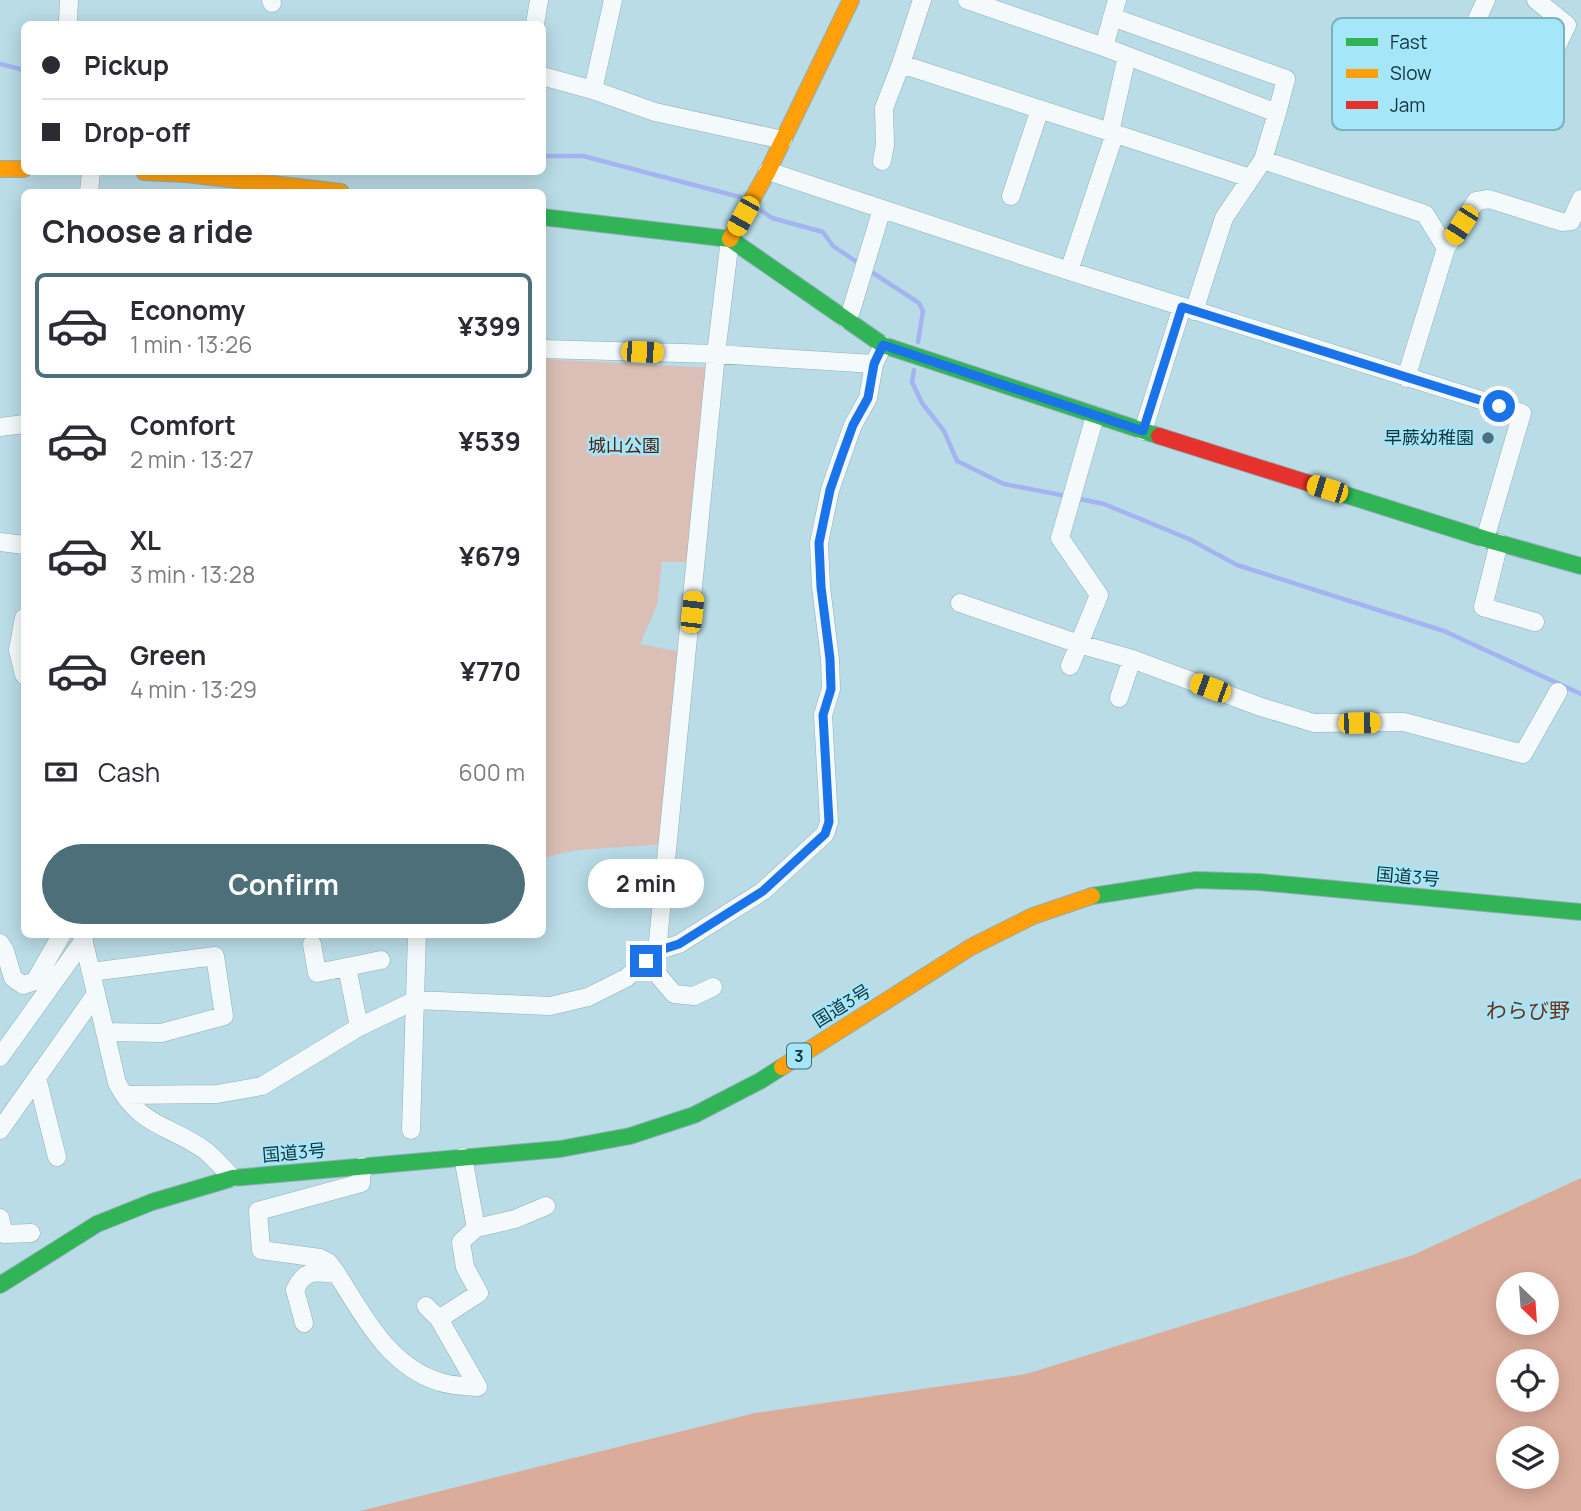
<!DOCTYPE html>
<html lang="en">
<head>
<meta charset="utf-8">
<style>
	:root { --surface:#fff; --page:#f7f7f7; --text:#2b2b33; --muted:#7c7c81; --line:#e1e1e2; --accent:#4c6f79 }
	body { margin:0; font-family:Manrope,"Noto Sans JP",sans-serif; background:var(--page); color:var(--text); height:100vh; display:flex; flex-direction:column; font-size:26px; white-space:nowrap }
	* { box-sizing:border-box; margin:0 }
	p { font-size:23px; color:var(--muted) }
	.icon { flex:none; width:38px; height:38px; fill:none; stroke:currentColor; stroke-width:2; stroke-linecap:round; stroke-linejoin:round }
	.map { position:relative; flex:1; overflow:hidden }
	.details { position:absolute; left:21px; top:189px; width:525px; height:749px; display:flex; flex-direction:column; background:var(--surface); border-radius:10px; box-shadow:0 4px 18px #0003 }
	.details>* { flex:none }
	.hud { position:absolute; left:21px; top:21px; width:525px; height:154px; border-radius:10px; box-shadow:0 4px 18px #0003; display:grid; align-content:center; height:154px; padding:0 21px; background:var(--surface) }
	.needle { width:46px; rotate:155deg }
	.buttons { position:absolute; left:1496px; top:1272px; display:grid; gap:14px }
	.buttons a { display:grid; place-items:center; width:63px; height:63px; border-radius:50%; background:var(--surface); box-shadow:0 4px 18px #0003; font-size:35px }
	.end { position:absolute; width:32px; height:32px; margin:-16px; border:9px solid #1a73e8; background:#fff; box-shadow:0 0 0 4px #fff }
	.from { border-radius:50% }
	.bubble { position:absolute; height:49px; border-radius:24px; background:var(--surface); box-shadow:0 4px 18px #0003; font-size:23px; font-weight:700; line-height:49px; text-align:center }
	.car { position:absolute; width:21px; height:42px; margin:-21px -10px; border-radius:9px; box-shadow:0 0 5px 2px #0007; background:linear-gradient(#f5c518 24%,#345 0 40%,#f5c518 0 76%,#345 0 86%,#f5c518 0) }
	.hud b { display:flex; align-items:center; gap:24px; height:66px; font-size:26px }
	.hud b+b { border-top:2px solid var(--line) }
	.hud i { width:18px; height:18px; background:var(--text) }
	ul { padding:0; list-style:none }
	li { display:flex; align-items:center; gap:21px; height:105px; margin:0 14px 10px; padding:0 7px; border:4px solid transparent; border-radius:10px }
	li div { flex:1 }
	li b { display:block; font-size:26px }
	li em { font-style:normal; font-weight:700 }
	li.on { border-color:var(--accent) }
	li>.icon { width:63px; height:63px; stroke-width:1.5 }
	h2 { padding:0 21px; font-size:32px; line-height:84px }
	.pay { display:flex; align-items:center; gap:18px; height:77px; padding:0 21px; font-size:26px }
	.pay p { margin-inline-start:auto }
	.primary-button { display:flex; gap:14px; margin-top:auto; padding:14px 21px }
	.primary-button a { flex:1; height:80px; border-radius:42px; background:var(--accent); color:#fff; font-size:28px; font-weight:700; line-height:80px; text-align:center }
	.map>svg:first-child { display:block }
</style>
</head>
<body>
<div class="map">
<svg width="1581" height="1511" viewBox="0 0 1581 1511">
	<rect width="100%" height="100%" fill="#b9dce6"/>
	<!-- green -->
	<path fill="#dbbfb6" d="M542,359L711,368L697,562H662L657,605L640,644L681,652L668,844L577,850L543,858Z"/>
	<!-- forest -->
	<path fill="#dcac9b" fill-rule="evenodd" d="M1581,1178V1511H360L755,1413L1026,1374L1413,1255ZM1508,1284H1547V1323H1508ZM1508,1362H1547V1400H1508ZM1508,1438H1547V1477H1508Z"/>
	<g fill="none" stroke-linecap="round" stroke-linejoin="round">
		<!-- stream -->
		<path stroke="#a4b4f1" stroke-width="4.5" d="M0,64L24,70
			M542,156H583L740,197
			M762,211L772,218L823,232L833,246L860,264
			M867,269L919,303L923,311L918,342
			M914,370L912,382L922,403L944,431L957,461L1004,484L1066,496
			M1075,498L1104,504L1189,539L1237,565L1444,631L1581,694"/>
		<!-- street casing -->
		<g stroke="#90afb9" stroke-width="19">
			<path id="street" d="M271,0L272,3
				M922,0L901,64L1110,132L1127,56
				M967,0L1104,47L1277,113L1263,160L1224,218L1194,311
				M1486,0L1471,32L1547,66L1567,25L1536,0
				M1112,17L1286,79L1277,113
				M68,21L69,0
				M535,24L539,0
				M1104,47L1117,0
				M542,76L593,90L655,112L783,140
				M593,90L613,0
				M1110,132L1250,178
				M1263,160L1425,214L1446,248L1406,378
				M882,161L885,145L884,108L901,64
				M768,171L1069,271L1522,413L1485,539
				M89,192L91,172
				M1011,196L1040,109
				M1446,248L1476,201L1489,199L1562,222L1571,221L1581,199
				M1069,271L1115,133
				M846,319L851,311L882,209
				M542,349L716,354L874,364
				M0,427L24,424
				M1143,431L1182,307
				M0,542L24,545
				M1499,543L1483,607L1535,622
				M960,603L1079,644L1132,659L1119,698
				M24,618L18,650L24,675
				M1132,659L1261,707L1314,723L1404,722L1523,754L1558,692
				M1070,666L1099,595L1060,538L1095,416
				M82,934L117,1083C140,1127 170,1125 206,1151C215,1159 224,1169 233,1178
				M0,943L5,951L13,978L23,985L35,981L62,934
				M312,944L317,973L347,967L359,1027
				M657,951L716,354L730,239
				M646,961L674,994L694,996L713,987
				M347,967L381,960
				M91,972L215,956L224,1016L161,1033L105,1032
				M0,1057L84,940
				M37,1078L57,1157
				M124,1095L217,1094L262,1086L359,1027L416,1000L550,1006L588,997L626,978L657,951L679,944L763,891L825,834L829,822L823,715L831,689L830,659L821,587L819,543L830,490L840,461L853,425L868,398L874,364L883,345
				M0,1130L96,994
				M411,1130L417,934
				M0,1218L4,1234L31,1233
				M476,1228L515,1219L546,1206
				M337,1274L328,1262L320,1258L261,1250L258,1211L361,1183L362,1166
				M426,1306L439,1319L479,1293L465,1267L461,1242L476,1228L463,1157
				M304,1323L295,1290C305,1268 316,1272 337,1274C363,1315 389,1367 440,1382C452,1386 466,1386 478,1387L439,1319"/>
		</g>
		<!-- fast casing -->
		<g stroke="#90afb9" stroke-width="18">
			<path id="fast" d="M542,217L730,239L883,345L1159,436
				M1321,487L1485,539L1581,566
				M1092,896L1196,880L1259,882L1581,912
				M0,1285L97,1224L152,1202L233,1178L560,1149L630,1136L694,1115L760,1081L782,1067"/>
		</g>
		<!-- slow casing -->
		<g stroke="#90afb9" stroke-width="18">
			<path id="slow" d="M0,169H24
				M144,172L186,174L341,192
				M730,239L768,171L851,0
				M782,1067L971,947L1033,916L1092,896"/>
		</g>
		<!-- jam casing -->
		<g stroke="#90afb9" stroke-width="18">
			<path id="jam" d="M1159,436L1321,487"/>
		</g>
		<!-- street -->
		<use href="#street" stroke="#f4fafb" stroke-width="18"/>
		<!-- fast -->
		<use href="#fast" stroke="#30b455" stroke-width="16"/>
		<!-- slow -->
		<use href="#slow" stroke="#ff9f0a" stroke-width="16"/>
		<!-- jam -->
		<use href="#jam" stroke="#e5322d" stroke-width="16"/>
	</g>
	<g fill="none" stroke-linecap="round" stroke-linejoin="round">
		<!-- route -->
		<path stroke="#1a73e8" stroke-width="9" d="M646,961L657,951L679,944L763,891L825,834L829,822L823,715L831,689L830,659L821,587L819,543L830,490L840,461L853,425L868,398L874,364L883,345L1143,431L1182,307L1499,406"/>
	</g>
	<!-- markers -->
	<circle fill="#4c6f79" stroke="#a6e6f9" stroke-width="2.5" cx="1488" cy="438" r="7"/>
	<g text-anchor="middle" stroke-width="5" stroke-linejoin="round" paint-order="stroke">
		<!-- shield labels -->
		<rect fill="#a6e6f9" stroke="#3e6a76" stroke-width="2" x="787" y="1043.5" width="24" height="25" rx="5"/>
		<g font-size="16" font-weight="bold" fill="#11353e">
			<text x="799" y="1062">3</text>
		</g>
		<!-- poi labels -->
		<g font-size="18" fill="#11353e" stroke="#a6e6f9" text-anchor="end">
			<text x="1474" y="444">早蕨幼稚園</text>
		</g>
		<!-- park labels -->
		<g font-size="18" fill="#4f2213" stroke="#a6e6f9">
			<text x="624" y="452">城山公園</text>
		</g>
		<!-- street labels -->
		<g font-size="18" fill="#11353e" stroke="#a6e6f9">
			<text transform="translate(1408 877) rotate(5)" y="6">国道3号</text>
			<text transform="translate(842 1006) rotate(-32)" y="6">国道3号</text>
			<text transform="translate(294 1153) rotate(-5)" y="6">国道3号</text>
		</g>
		<!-- quarter labels -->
		<g font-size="21" fill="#712f18" stroke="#a6e6f9">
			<text x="1528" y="1018">わらび野</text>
		</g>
	</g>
	<!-- legend -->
	<rect x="1332" y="18" width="232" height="112" rx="10" fill="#a6e6f9" stroke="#79b1c1" stroke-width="2"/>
	<rect x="1346" y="38" width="32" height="8" fill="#30b455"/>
	<rect x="1346" y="69" width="32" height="9" fill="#ff9f0a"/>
	<rect x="1346" y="101" width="32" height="8" fill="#e5322d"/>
	<g font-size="19" fill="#11353e">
		<text x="1390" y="49">Fast</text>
		<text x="1390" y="80">Slow</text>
		<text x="1390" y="112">Jam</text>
	</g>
</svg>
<div class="buttons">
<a><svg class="needle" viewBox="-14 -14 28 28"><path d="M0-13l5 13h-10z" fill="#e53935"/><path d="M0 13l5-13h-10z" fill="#7c7c81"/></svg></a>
<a><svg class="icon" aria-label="locate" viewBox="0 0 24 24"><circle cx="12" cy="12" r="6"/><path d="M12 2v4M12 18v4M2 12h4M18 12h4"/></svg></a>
<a><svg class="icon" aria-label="layers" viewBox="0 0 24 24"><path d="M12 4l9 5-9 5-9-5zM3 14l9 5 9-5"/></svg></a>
</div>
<i class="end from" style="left:1499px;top:406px"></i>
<i class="end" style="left:646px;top:961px"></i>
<div class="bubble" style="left:588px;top:859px;width:116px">2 min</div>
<i class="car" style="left:743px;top:216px;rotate:209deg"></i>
<i class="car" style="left:1461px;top:225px;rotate:213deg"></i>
<i class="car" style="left:642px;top:352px;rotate:92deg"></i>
<i class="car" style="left:1327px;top:489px;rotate:287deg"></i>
<i class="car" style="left:692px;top:612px;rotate:6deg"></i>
<i class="car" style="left:1210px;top:688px;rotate:290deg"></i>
<i class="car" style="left:1359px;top:723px;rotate:89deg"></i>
<div class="hud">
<b><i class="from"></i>Pickup</b>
<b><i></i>Drop-off</b>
</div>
<section class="details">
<h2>Choose a ride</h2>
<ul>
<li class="on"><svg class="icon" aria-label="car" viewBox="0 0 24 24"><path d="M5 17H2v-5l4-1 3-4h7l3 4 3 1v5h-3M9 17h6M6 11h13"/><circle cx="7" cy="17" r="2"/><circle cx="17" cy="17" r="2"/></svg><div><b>Economy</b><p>1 min · 13:26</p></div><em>¥399</em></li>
<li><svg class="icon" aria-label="car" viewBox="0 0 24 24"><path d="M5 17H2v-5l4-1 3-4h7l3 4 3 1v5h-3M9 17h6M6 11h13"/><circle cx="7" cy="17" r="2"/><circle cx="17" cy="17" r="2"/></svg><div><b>Comfort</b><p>2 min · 13:27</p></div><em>¥539</em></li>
<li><svg class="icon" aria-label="car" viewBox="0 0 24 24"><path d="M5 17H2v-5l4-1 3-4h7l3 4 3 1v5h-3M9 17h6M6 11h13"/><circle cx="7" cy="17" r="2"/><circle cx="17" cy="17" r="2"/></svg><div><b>XL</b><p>3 min · 13:28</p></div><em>¥679</em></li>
<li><svg class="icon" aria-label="car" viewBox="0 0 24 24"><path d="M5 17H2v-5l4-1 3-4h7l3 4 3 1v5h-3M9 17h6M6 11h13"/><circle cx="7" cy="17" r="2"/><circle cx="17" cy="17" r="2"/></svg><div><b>Green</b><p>4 min · 13:29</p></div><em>¥770</em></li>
</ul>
<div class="pay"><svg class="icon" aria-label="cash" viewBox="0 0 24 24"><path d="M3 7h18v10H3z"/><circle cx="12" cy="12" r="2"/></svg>Cash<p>600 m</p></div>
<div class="primary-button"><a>Confirm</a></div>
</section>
</div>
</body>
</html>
